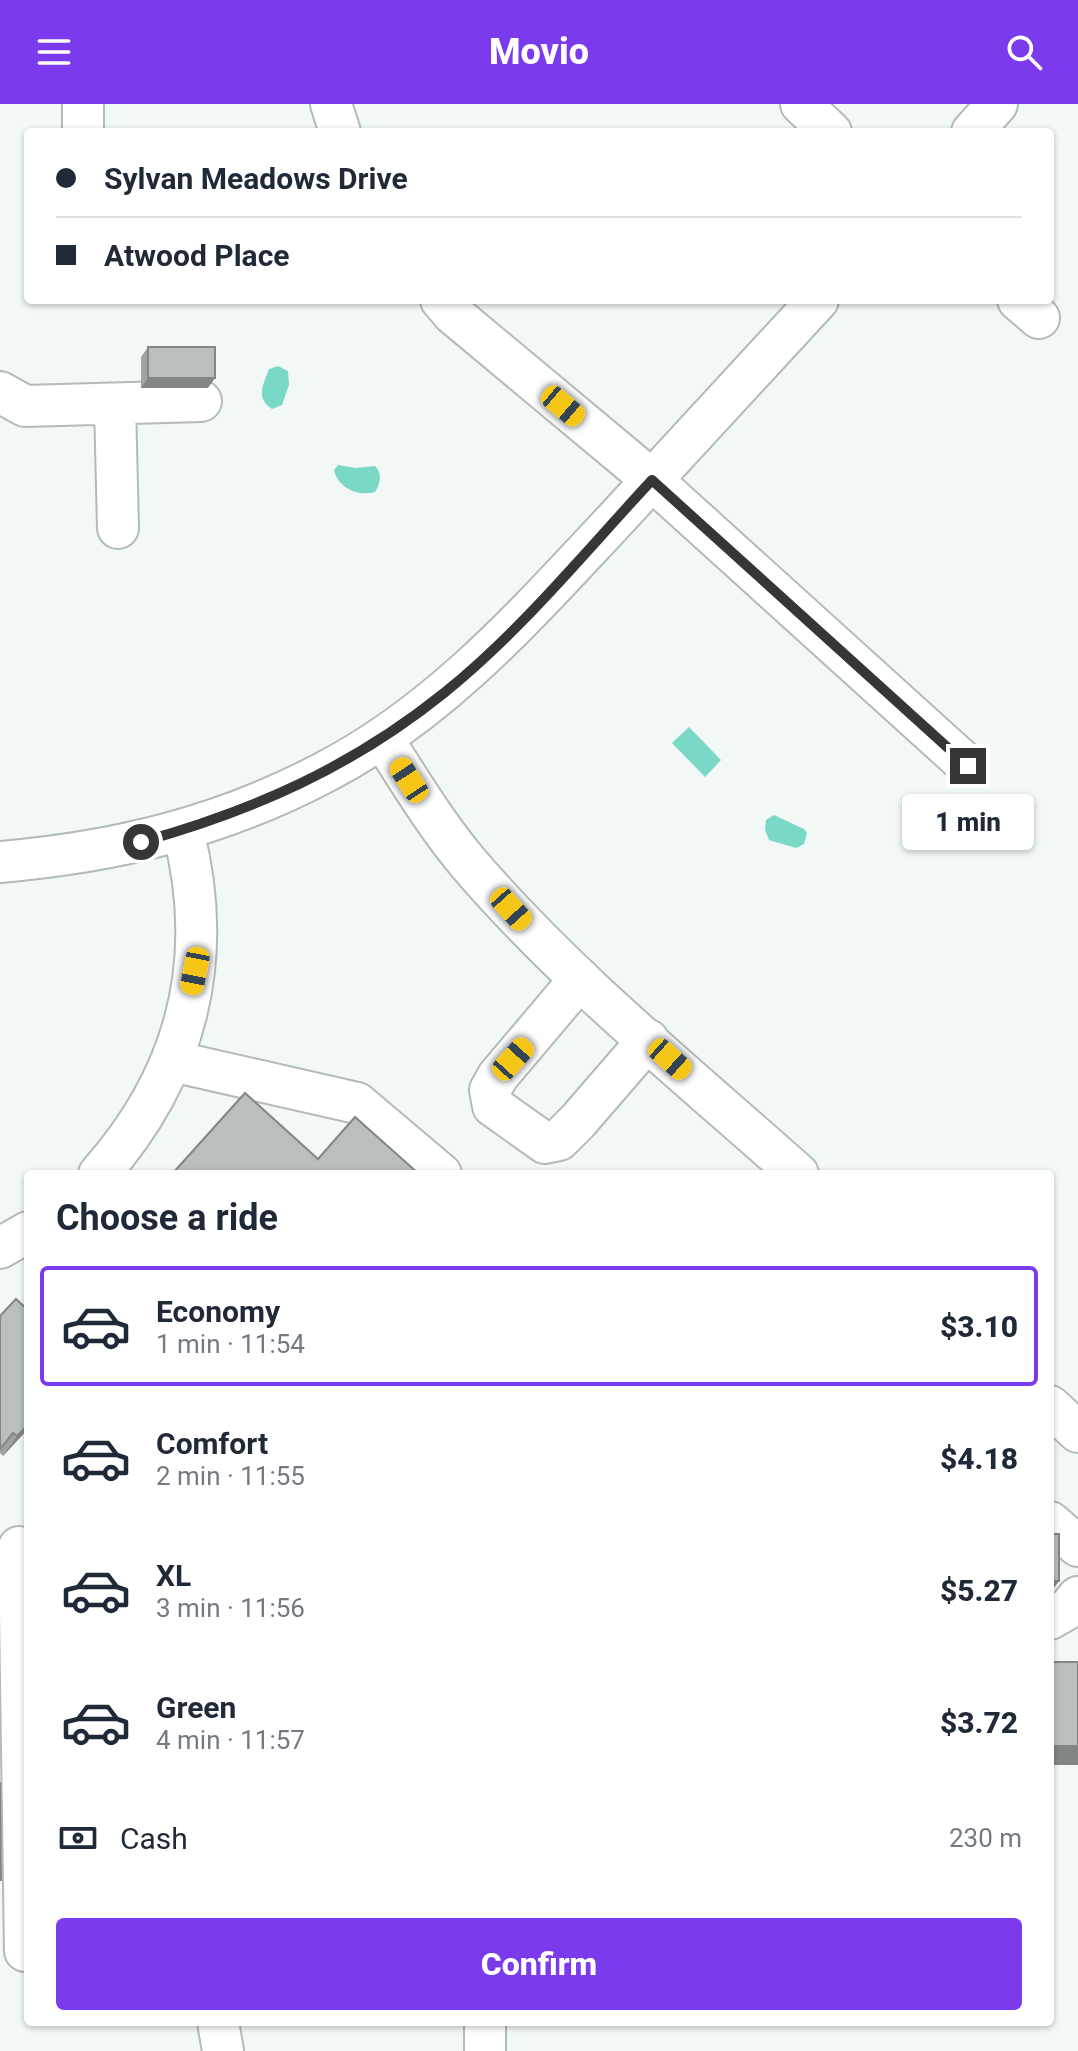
<!DOCTYPE html>
<html lang="en">
<head>
<meta charset="utf-8">
<style>
	:root { --surface:#fff; --page:#f2f2f3; --text:#1f2937; --muted:#747a83; --line:#e0e1e3; --accent:#7c3aed }
	body { margin:0; font-family:Roboto,sans-serif; background:var(--page); color:var(--text); height:100vh; display:flex; flex-direction:column; font-size:30px; white-space:nowrap }
	* { box-sizing:border-box; margin:0 }
	p { font-size:26px; color:var(--muted) }
	.icon { flex:none; width:44px; height:44px; fill:none; stroke:currentColor; stroke-width:2; stroke-linecap:round; stroke-linejoin:round }
	.map { position:relative; flex:1; overflow:hidden }
	.sheet { position:absolute; left:24px; top:1066px; width:1030px; height:856px; display:flex; flex-direction:column; background:var(--surface); border-radius:8px; box-shadow:0 2px 6px #0004 }
	.sheet>* { flex:none }
	.top-card { position:absolute; left:24px; top:24px; width:1030px; height:176px; border-radius:8px; box-shadow:0 2px 6px #0004; display:grid; align-content:center; height:176px; padding:0 32px; background:var(--surface) }
	.end { position:absolute; width:36px; height:36px; margin:-18px; border:10px solid #353737; background:#fff; box-shadow:0 0 0 4px #fff }
	.from { border-radius:50% }
	.bubble { position:absolute; height:56px; border-radius:8px; background:var(--surface); box-shadow:0 2px 6px #0004; font-size:26px; font-weight:800; line-height:56px; text-align:center }
	.car { position:absolute; width:24px; height:48px; margin:-24px -12px; border-radius:10px; box-shadow:0 0 6px 2px #0007; background:linear-gradient(#f5c518 24%,#345 0 40%,#f5c518 0 76%,#345 0 86%,#f5c518 0) }
	.top-card b { display:flex; align-items:center; gap:28px; height:76px; font-size:30px }
	.top-card b+b { border-top:2px solid var(--line) }
	.top-card i { width:20px; height:20px; background:var(--text) }
	ul { padding:0; list-style:none }
	li { display:flex; align-items:center; gap:24px; height:120px; margin:0 16px 12px; padding:0 16px; border:4px solid transparent; border-radius:8px }
	li div { flex:1 }
	li b { display:block; font-size:30px }
	li em { font-style:normal; font-weight:800 }
	li.current { border-color:var(--accent) }
	li>.icon { width:72px; height:72px; stroke-width:1.5 }
	h2 { padding:0 32px; font-size:36px; line-height:96px }
	.pay { display:flex; align-items:center; gap:20px; height:88px; padding:0 32px; font-size:30px }
	.pay p { margin-inline-start:auto }
	.action { display:flex; gap:16px; margin-top:auto; padding:16px 32px }
	.action a { flex:1; height:92px; border-radius:8px; background:var(--accent); color:#fff; font-size:32px; font-weight:800; line-height:92px; text-align:center }
	header { display:flex; justify-content:space-between; align-items:center; height:104px; padding:0 32px; background:var(--accent); color:#fff; font-size:36px; font-weight:800 }
	.map>svg:first-child { display:block }
</style>
</head>
<body>
<header><svg class="icon" aria-label="menu" viewBox="0 0 24 24"><path d="M4 6h16M4 12h16M4 18h16"/></svg>Movio<svg class="icon" aria-label="search" viewBox="0 0 24 24"><circle cx="10" cy="10" r="6"/><path d="M15 15l6 6"/></svg></header>
<div class="map">
<svg width="1078" height="1947" viewBox="0 0 1078 1947">
	<rect width="100%" height="100%" fill="#f2f8f6"/>
	<!-- water -->
	<path fill="#7ad8c6" d="M278,262L288,267L289,281L282,301L272,305C255,293 263,282 269,265Z
		M338,361L356,364L375,362C383,370 380,380 375,388C358,393 338,384 334,366Z
		M689,623L721,656L705,673L672,639Z
		M774,711L804,725L807,729L804,740L796,744L769,736L765,726L766,716Z"/>
	<g fill="none" stroke-linecap="round" stroke-linejoin="round">
		<!-- minor casing -->
		<g stroke="#b4bab8" stroke-width="44">
			<path id="minor" d="M83,0V28
				M331,0L340,28
				M801,0L831,28
				M972,28L997,0
				M441,196L453,210L652,376L968,662
				M1018,196L1039,214
				M0,288L25,302L201,297
				M115,300L118,424
				M382,634C410,677 436,721 469,760C567,874 686,970 798,1070
				M0,758C116,748 220,723 323,669C434,612 517,521 601,431C674,353 746,274 818,196
				M580,875L498,972L490,986L493,1002L545,1039L559,1036L578,1017L648,936
				M172,957L357,999L441,1070
				M99,1070C187,971 216,855 183,727
				M0,1144L28,1128
				M1050,1302L1078,1328
				M1050,1418L1078,1442
				M19,1443L25,1847
				M1050,1515L1069,1504L1078,1493
				M218,1918L223,1947
				M485,1947V1918"/>
		</g>
		<!-- minor -->
		<use href="#minor" stroke="#fff" stroke-width="40"/>
	</g>
	<!-- wall -->
	<path fill="#9fa4a3" d="M148,243L208,284H141V253Z
		M28,1206V1325L3,1352L0,1349V1212Z"/>
	<!-- shaded-wall -->
	<path fill="#828684" d="M148,274H215L208,284H141Z
		M28,1321V1325L3,1352L17,1332Z
		M1050,1477H1059L1050,1489Z
		M1050,1642H1078V1661H1050Z"/>
	<!-- building -->
	<path fill="#b9bfbd" stroke="#828684" stroke-width="2" d="M148,243H215V274H148Z
		M245,989L318,1055L355,1013L419,1070H172Z
		M16,1195L28,1206V1321L17,1332L13,1329L0,1345V1212Z
		M1050,1430H1059V1477H1050Z
		M1050,1558H1078V1642H1050Z
		M0,1678L1,1776H0Z"/>
	<g fill="none" stroke-linecap="round" stroke-linejoin="round">
		<!-- route -->
		<path stroke="#353737" stroke-width="10" d="M141,738C255,706 352,663 444,589C521,527 585,448 652,376L968,662"/>
	</g>
</svg>
<i class="end from" style="left:141px;top:738px"></i>
<i class="end" style="left:968px;top:662px"></i>
<div class="bubble" style="left:902px;top:690px;width:132px">1 min</div>
<i class="car" style="left:563px;top:302px;rotate:130deg"></i>
<i class="car" style="left:409px;top:676px;rotate:327deg"></i>
<i class="car" style="left:511px;top:805px;rotate:138deg"></i>
<i class="car" style="left:195px;top:867px;rotate:191deg"></i>
<i class="car" style="left:513px;top:955px;rotate:42deg"></i>
<i class="car" style="left:670px;top:955px;rotate:132deg"></i>
<div class="top-card">
<b><i class="from"></i>Sylvan Meadows Drive</b>
<b><i></i>Atwood Place</b>
</div>
<section class="sheet">
<h2>Choose a ride</h2>
<ul>
<li class="current"><svg class="icon" aria-label="car" viewBox="0 0 24 24"><path d="M5 17H2v-5l4-1 3-4h7l3 4 3 1v5h-3M9 17h6M6 11h13"/><circle cx="7" cy="17" r="2"/><circle cx="17" cy="17" r="2"/></svg><div><b>Economy</b><p>1 min · 11:54</p></div><em>$3.10</em></li>
<li><svg class="icon" aria-label="car" viewBox="0 0 24 24"><path d="M5 17H2v-5l4-1 3-4h7l3 4 3 1v5h-3M9 17h6M6 11h13"/><circle cx="7" cy="17" r="2"/><circle cx="17" cy="17" r="2"/></svg><div><b>Comfort</b><p>2 min · 11:55</p></div><em>$4.18</em></li>
<li><svg class="icon" aria-label="car" viewBox="0 0 24 24"><path d="M5 17H2v-5l4-1 3-4h7l3 4 3 1v5h-3M9 17h6M6 11h13"/><circle cx="7" cy="17" r="2"/><circle cx="17" cy="17" r="2"/></svg><div><b>XL</b><p>3 min · 11:56</p></div><em>$5.27</em></li>
<li><svg class="icon" aria-label="car" viewBox="0 0 24 24"><path d="M5 17H2v-5l4-1 3-4h7l3 4 3 1v5h-3M9 17h6M6 11h13"/><circle cx="7" cy="17" r="2"/><circle cx="17" cy="17" r="2"/></svg><div><b>Green</b><p>4 min · 11:57</p></div><em>$3.72</em></li>
</ul>
<div class="pay"><svg class="icon" aria-label="cash" viewBox="0 0 24 24"><path d="M3 7h18v10H3z"/><circle cx="12" cy="12" r="2"/></svg>Cash<p>230 m</p></div>
<div class="action"><a>Confirm</a></div>
</section>
</div>
</body>
</html>
